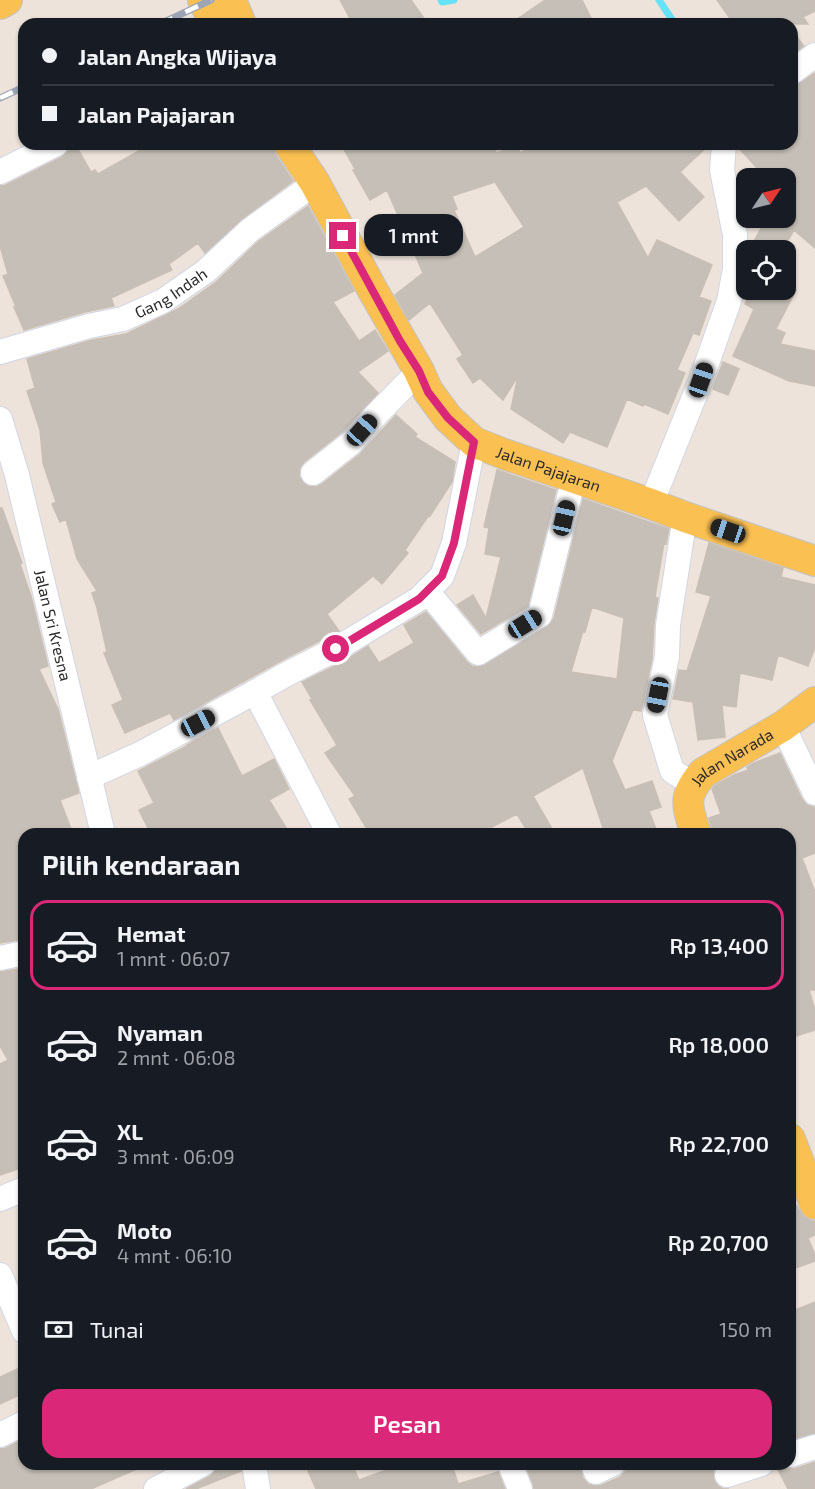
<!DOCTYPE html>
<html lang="id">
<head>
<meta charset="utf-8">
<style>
	:root { --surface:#171b24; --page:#242831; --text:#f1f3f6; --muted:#9ea1a6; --line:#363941; --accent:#db2777 }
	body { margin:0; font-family:"Exo 2",sans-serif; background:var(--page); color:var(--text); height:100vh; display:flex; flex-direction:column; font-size:22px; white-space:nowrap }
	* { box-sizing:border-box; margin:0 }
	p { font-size:20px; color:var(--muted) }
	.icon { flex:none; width:33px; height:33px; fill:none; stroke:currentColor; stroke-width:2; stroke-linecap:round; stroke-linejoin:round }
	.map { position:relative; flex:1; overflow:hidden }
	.side { position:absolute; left:18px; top:828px; width:778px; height:642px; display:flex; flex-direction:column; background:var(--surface); border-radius:18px; box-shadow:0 2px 4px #0004 }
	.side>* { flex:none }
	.top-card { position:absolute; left:18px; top:18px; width:780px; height:132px; border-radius:18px; box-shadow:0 2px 4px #0004; display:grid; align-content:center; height:132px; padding:0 24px; background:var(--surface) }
	.needle { width:39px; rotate:55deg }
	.fabs { position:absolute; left:736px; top:168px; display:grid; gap:12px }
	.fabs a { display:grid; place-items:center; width:60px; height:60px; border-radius:12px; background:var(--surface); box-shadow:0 2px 4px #0004; font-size:30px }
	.end { position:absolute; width:27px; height:27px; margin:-14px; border:8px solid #db2777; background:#fff; box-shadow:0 0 0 3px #fff }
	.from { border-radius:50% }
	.bubble { position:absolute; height:42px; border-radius:18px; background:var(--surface); box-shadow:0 2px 4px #0004; font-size:20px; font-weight:600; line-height:42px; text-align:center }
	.car { position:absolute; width:18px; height:36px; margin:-18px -9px; border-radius:8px; box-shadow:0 0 4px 2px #0007; background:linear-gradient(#222 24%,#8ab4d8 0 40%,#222 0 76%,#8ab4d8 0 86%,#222 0) }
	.top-card b { display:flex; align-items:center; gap:21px; height:57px; font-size:22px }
	.top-card b+b { border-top:2px solid var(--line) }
	.top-card i { width:15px; height:15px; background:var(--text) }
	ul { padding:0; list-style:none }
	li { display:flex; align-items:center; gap:18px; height:90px; margin:0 12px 9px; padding:0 12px; border:3px solid transparent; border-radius:18px }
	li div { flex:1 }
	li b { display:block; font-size:22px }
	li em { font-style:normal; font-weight:600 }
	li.on { border-color:var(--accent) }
	li>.icon { width:54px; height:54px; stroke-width:1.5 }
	h2 { padding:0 24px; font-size:27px; line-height:72px }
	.pay { display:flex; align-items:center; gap:15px; height:66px; padding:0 24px; font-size:22px }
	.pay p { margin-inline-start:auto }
	.action { display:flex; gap:12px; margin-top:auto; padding:12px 24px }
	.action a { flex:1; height:69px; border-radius:18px; background:var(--accent); color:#fff; font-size:24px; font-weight:600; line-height:69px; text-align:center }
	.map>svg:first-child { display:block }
</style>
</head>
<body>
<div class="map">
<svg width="815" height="1489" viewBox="0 0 815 1489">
	<rect width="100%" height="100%" fill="#ede3db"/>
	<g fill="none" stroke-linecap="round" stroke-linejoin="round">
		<!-- stream -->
		<path stroke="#66e2f8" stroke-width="7" d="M441,0L442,2L454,0
			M659,0L675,24"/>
	</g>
	<!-- building -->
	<path fill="#c5bfb7" stroke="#c9bfb5" stroke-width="1.5" fill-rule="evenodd" d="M340,0H411L428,24H353Z
		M545,0H582L594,24H510Z
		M717,0H815V11L803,17L808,24H734Z
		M792,31L804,46L792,54Z
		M815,73V248L794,230L782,250H749L767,218H786V184L789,178H766L738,147V144H792V86L800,83Z
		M70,144H75L91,172L95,170L98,174L151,144H272L275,154L293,181L242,219L205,253L198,243L169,264L172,270L111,298L114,306L85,312L24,330L14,307H16L3,276L8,274L0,246V186L6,185L62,157L68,151Z
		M341,144H494L496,153L518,146L520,153L539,144H710L680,172L704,197L679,221L646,186L617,202L648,258L657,240L712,265L699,297L711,301L699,335L693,333L677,370L685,373L668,414L644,404L643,406L627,399L607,447L570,432L563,443L511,409L518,376L503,400L480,378L473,383L457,359L463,355L430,303L409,320L395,295L423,273L387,190L370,200L353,170L355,169ZM495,182L524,227L475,257L454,210L457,209L452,196Z
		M308,206L354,291L333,302L359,341L375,330L388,351L358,372L378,393L341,433L304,462L300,468L299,476L302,481L308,486L316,487L322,484L360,454L396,415L417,434L415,437L455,462L452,482L430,516L429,515L405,550L408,553L382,584L373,576L327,614L339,631L286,658L174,720L170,713L125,733L112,705L123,700L104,653L107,652L97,608L92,593L97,591L77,559L66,519L60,522L52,504L56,502L43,463L40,430L27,391L35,388L27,359L92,340L126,334L178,309L216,282L259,241Z
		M752,290H796L776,329L785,333L780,344L815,351V386L789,381L733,356L754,309L745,304Z
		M723,362L739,369L728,395L713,389Z
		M497,470L556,490L528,606L481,634L457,605L473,595L486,618L501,557L485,554L489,528L484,527Z
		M583,499L669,529L666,544L664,543L655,597L658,598L654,624L652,659L641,711L633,710L612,761L625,790L652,781L661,807L649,811L658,834H605L583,768L533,796L555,834H529L517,814L478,834H370L349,799L355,796L325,753L337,745L310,700L312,699L302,682L343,662L368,646L379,663L414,643L404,625L426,612L467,662L472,666L478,667L485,665L547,627L554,618ZM592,607L624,618L617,679L571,672L583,631L585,632Z
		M0,508H2L22,563L20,564L31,596L48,666L39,669L58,709L79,793L60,800L73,834H24V939L0,943Z
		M709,543L783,568L781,577L815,585V647L808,666L778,655L772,680L740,673L736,707L722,705L725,737L698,740L693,702L673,699L679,670L687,671L711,596L696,592Z
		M218,728L242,776L274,759L289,789L269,800L290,834H151L139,810L154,803L138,771L187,746V745Z
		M780,753L802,799L807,805L814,807L815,810V853L802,858L815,892V990H809L815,1010V1030L790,1038V834H713L709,818L721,814L712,789L714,786L734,775L748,770L747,767L754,763Z
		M24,968V1167L0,1175V1064L8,1060L0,1046V972Z
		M790,1196L804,1217L812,1221H815V1235L808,1238L815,1255V1261L790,1270Z
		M815,1302V1433L790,1440V1312Z
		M24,1366V1393L0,1404V1377Z
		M24,1439V1464H148L91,1489H0V1449L6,1448Z
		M815,1462V1489H788L775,1464H779L786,1469H794Z
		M217,1464H240L241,1471L196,1489H186L210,1476L215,1471Z
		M305,1464H352L359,1480L403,1464H452L458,1484L498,1472L505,1489H316Z
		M525,1464H579L583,1478L588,1484L595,1486L602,1485L620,1477L625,1472L627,1464H718L713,1471L714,1480L718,1486L723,1489H729H534L533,1484Z"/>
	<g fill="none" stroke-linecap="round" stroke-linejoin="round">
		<!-- minor casing -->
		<g stroke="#d0d6e4" stroke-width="26">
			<g id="minor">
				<path d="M792,72L815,55"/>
				<path d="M0,172L56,144"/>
				<path id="s1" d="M0,352L89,326L123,319L163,301L206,271L250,230L315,183"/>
				<path id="s2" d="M0,419L17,475L103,834"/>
				<path d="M313,473L351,443L374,417L419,371"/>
				<path d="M651,504L701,380L729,301L735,269V235L722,170L724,144"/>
				<path d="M685,517L668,625L667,656L655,715L672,771L693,784"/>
				<path d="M427,591L478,653L540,615L574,477"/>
				<path d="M255,692L329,834"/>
				<path d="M783,726L815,793"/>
				<path d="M89,777L140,754L255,692L285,675L336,649L419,599L442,576L454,543L474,442"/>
				<path d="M0,958L24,953"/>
				<path d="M0,1199L24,1189"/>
				<path d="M0,1275L24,1331"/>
				<path d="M0,1435L24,1423"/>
				<path d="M790,1455L815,1447"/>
				<path d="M254,1464L258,1489"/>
				<path d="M510,1464L520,1489"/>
				<path d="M593,1464L596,1472L613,1464"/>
				<path d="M727,1475L761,1464"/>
				<path d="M156,1489L203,1464"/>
			</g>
		</g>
		<!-- major casing -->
		<g stroke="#c3c3c3" stroke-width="32">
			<g id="major">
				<path d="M203,0L215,24"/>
				<path d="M231,0L241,24"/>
				<path d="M0,4L7,0"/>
				<path id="s3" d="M289,144L315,183L372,289L419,371L428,391L448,418L474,442L504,454L651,504L685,517L815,561"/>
				<path id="s4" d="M696,834C687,806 682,797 703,773L783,726L815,702"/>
				<path d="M790,1139L815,1204"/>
			</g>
		</g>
		<!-- minor -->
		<use href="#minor" stroke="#fff" stroke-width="24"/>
		<!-- major -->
		<use href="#major" stroke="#fbc052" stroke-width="30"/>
		<!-- rail casing -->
		<g stroke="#9da4b6" stroke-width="7">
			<path id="rail" d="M160,24L211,0
				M0,98L24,87"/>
		</g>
		<!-- rail -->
		<use href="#rail" stroke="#fff" stroke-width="4.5" stroke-dasharray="14" stroke-linecap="butt"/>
	</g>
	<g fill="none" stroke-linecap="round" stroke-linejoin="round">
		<!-- route -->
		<path stroke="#db2777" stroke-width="8" d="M336,649L419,599L442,576L454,543L474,442L448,418L428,392L419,371L400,341L343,236"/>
	</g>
	<g text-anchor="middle" stroke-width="6" stroke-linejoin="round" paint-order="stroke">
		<!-- street labels -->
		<g font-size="16" fill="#2a2a2a" stroke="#fff">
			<text dy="6" stroke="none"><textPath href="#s1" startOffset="182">Gang Indah</textPath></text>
			<text dy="6" stroke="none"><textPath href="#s3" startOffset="432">Jalan Pajajaran</textPath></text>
			<text dy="6" stroke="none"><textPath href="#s2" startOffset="213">Jalan Sri Kresna</textPath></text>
			<text dy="6" stroke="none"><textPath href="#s4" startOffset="99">Jalan Narada</textPath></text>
		</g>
	</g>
</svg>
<div class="fabs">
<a><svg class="needle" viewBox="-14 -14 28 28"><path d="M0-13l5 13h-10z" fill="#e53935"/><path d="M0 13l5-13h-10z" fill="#9ea1a6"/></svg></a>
<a><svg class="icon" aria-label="locate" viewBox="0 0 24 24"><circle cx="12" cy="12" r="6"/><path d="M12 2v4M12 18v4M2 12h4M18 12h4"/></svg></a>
</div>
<i class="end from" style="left:336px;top:649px"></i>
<i class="end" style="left:343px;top:236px"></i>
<div class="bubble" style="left:364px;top:214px;width:99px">1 mnt</div>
<i class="car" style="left:701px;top:380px;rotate:19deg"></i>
<i class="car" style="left:362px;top:430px;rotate:42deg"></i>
<i class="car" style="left:564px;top:518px;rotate:13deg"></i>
<i class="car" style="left:728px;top:531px;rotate:289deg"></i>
<i class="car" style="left:525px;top:624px;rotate:58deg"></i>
<i class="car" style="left:658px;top:695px;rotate:191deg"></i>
<i class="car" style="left:198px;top:723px;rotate:62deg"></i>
<div class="top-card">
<b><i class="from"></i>Jalan Angka Wijaya</b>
<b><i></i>Jalan Pajajaran</b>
</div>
<section class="side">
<h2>Pilih kendaraan</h2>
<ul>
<li class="on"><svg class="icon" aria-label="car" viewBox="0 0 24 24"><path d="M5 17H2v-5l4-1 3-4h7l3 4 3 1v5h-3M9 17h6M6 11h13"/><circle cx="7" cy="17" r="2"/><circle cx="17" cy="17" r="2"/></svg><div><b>Hemat</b><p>1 mnt · 06:07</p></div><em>Rp 13,400</em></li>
<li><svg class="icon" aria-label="car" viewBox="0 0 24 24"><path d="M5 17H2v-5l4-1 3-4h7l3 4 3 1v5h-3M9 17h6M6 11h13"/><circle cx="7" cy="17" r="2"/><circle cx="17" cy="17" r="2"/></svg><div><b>Nyaman</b><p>2 mnt · 06:08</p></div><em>Rp 18,000</em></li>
<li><svg class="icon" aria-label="car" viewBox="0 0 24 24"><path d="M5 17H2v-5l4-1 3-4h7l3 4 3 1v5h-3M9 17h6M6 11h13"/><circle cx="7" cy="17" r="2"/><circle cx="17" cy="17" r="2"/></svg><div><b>XL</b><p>3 mnt · 06:09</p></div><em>Rp 22,700</em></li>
<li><svg class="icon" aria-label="car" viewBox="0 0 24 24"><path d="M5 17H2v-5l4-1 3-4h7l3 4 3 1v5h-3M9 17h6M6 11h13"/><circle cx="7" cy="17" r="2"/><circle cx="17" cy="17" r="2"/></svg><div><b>Moto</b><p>4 mnt · 06:10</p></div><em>Rp 20,700</em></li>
</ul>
<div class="pay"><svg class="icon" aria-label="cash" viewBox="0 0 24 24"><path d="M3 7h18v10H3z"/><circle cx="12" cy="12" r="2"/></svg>Tunai<p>150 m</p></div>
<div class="action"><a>Pesan</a></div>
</section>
</div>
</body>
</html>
